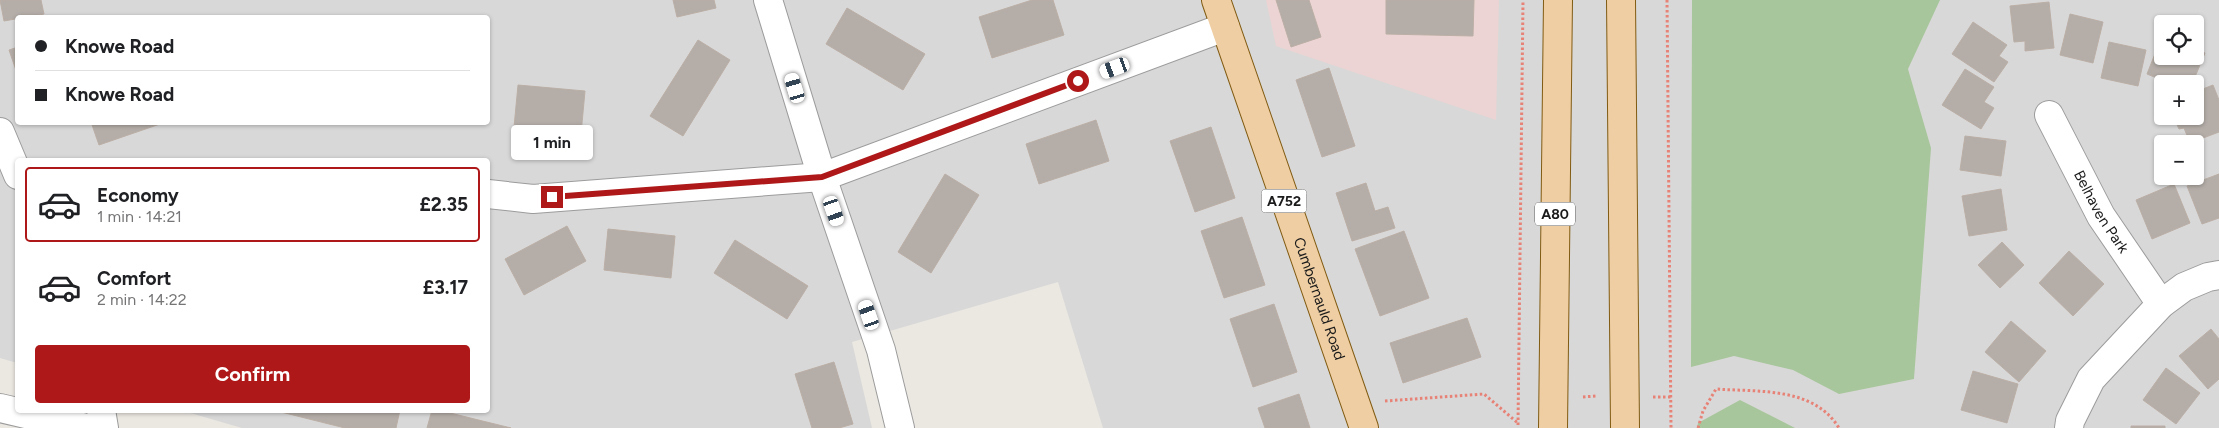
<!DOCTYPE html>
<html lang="en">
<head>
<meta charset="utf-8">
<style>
	:root { --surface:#fff; --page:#f6f6f6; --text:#202124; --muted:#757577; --line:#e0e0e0; --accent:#ae1819 }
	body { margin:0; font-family:Figtree,sans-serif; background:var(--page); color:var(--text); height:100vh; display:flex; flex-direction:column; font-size:19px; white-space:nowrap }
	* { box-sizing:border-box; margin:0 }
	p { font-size:16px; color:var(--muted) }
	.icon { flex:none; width:28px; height:28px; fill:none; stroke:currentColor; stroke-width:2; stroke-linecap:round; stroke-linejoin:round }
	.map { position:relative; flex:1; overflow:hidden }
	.sheet { position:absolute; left:15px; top:158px; width:475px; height:255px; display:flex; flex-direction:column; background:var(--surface); border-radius:5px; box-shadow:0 1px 4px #0004 }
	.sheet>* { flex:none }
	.guide { position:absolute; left:15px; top:15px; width:475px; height:110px; border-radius:5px; box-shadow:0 1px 4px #0004; display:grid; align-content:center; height:110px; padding:0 20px; background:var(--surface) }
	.buttons { position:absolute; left:2154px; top:15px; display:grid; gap:10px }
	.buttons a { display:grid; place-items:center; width:50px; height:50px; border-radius:5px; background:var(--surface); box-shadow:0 1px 4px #0004; font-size:25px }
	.end { position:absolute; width:22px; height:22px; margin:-11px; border:6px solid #ae1819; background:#fff; box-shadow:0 0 0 2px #fff }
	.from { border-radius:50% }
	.bubble { position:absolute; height:35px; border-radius:5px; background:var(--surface); box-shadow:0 1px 4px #0004; font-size:16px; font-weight:700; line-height:35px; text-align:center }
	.car { position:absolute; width:15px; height:30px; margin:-15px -8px; border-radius:6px; box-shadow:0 0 4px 1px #0007; background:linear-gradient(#fff 24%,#345 0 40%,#fff 0 76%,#345 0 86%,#fff 0) }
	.guide b { display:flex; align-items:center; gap:18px; height:48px; font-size:19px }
	.guide b+b { border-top:1px solid var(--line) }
	.guide i { width:12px; height:12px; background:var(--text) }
	ul { padding:9px 0 0; list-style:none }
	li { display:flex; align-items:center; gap:15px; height:75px; margin:0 10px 8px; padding:0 10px; border:2px solid transparent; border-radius:5px }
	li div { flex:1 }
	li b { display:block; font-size:19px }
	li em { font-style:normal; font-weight:700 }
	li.active { border-color:var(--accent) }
	li>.icon { width:45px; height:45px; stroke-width:1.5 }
	.primary-button { display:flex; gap:10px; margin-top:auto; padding:10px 20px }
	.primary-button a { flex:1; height:58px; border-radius:5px; background:var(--accent); color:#fff; font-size:20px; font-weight:700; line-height:58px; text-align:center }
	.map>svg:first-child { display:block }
</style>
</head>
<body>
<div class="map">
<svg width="2219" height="428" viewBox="0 0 2219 428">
	<rect width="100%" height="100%" fill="#ebe8e2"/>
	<!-- residential -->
	<path fill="#d9d8d8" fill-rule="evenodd" d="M0,0H2219V428H1103L1058,282L852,342L872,428H242L180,410H488V160H18L17,363L0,358ZM18,18H488V122H18ZM2162,24H2195V56H2162ZM2162,84H2195V116H2162ZM2162,144H2195V176H2162Z"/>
	<!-- commercial -->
	<path fill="#ebd4d3" d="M1266,0H1499L1496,120L1276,46Z"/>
	<!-- forest -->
	<path fill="#a8c69c" d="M1692,0H1940L1908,69L1931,148L1914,379L1839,394L1793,370L1734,356L1691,367Z
		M1740,400L1795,428H1697L1698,423Z"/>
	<!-- building -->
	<path fill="#b4ada8" stroke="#bbafa6" d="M0,0H41L44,14L4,21Z
		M673,0H714L716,8L677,17Z
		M1032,0H1053L1064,35L992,58L979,17Z
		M1276,0H1309L1321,37L1291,47Z
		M1386,0H1474L1473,36L1386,34Z
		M2049,2L2054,48L2025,51V41L2014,42L2010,6Z
		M847,8L925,54L903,90L826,44Z
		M2070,14L2103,22L2093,63L2060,55Z
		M1973,22L2007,45L1999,56L2008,62L1994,82L1952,54Z
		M2162,36V56H2195V49L2205,53L2192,84H2171L2147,74Z
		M698,40L730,60L683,136L650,116Z
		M2109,42L2146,50L2138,86L2101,78Z
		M18,47V76L9,50Z
		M1329,68L1355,146L1322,157L1296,80Z
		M1965,69L1994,87L1984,102L1994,108L1981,129L1942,105Z
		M518,85L585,91L581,134L514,127Z
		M2213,85L2219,100V132L2190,143L2184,128L2179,129L2173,116H2195V92Z
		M1096,120L1109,161L1039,184L1026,144Z
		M91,122H160V124L99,145Z
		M1211,127L1235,198L1195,212L1170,141Z
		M1965,136L2006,141L2001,176L1960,170Z
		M945,174L979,195L931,273L898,252Z
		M2219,174V218L2202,224L2187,186Z
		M1366,183L1375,211L1388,207L1395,228L1352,241L1336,193Z
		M2174,184L2190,223L2152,239L2136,200Z
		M2001,189L2007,230L1969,236L1962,196Z
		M1242,217L1265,285L1224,298L1201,231Z
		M567,226L586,261L524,295L505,259Z
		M608,229L675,236L671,278L604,270Z
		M1404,231L1429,298L1380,316L1355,249Z
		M735,240L808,286L787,319L714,273Z
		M2002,242L2024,265L2000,288L1978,265Z
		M2069,251L2104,284L2073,316L2039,283Z
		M1274,304L1297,372L1253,387L1230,319Z
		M1467,318L1481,357L1403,383L1390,343Z
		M2011,321L2046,351L2019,382L1985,352Z
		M2211,329L2219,339V379L2208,389L2179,356Z
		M834,362L853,424L839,428H812L795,374Z
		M2166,368L2200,393L2176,424L2143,400Z
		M1973,371L2018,384L2007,423L1961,410Z
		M1299,394L1310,428H1265L1258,408Z
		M273,410H400L396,428H345Z
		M432,410H438L511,428H427Z
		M2131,426H2165V428H2131Z"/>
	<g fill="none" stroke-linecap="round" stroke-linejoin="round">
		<!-- minor casing -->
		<g stroke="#9c9c9c" stroke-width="30">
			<g id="minor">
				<path d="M768,0L822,177L881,350L900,428"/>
				<path id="s1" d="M2049,115L2101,216L2161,304"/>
				<path d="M0,132L18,175"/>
				<path d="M488,194L533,199L822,177L1225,27"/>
				<path d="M0,408L86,428"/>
				<path d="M101,410L104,428"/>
				<path d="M2069,428L2070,421L2091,379L2161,304L2184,287L2208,277L2219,275"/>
			</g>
		</g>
		<!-- primary casing -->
		<g stroke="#805b12" stroke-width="30">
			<g id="primary">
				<path id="s2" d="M1216,0L1364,428"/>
				<path d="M1621,0L1625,428"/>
				<path d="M1553,428L1558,0"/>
			</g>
		</g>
		<!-- path -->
		<path stroke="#e78277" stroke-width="3" stroke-dasharray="2.5 2.5" stroke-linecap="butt" d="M1667,0L1671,428
			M1583,397L1596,396
			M1653,397H1672
			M1385,401L1484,394L1519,424
			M1518,425L1523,0
			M1698,428L1703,411L1716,389C1760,392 1814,387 1839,428"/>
		<!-- minor -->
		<use href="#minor" stroke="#fff" stroke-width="28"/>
		<!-- primary -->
		<use href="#primary" stroke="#efcea3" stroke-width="28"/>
	</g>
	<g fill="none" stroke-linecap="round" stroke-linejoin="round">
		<!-- route -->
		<path stroke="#ae1819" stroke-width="6" d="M552,197L822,177L1078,81"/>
	</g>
	<g text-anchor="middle" stroke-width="5" stroke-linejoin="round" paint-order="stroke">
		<!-- shield labels -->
		<g fill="#fff" stroke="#5f5f5f" stroke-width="1">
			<rect x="1261.5" y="189.5" width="45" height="23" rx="4"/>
			<rect x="1535" y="202.5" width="40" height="23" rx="4"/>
		</g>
		<g font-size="14" font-weight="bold" fill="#1b1b1b">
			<text x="1284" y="206">A752</text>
			<text x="1555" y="219">A80</text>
		</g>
		<!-- street labels -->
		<g font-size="15" fill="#1b1b1b" stroke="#fff">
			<text dy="5" stroke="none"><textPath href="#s1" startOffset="110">Belhaven Park</textPath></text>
			<text dy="5" stroke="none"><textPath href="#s2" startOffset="316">Cumbernauld Road</textPath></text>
		</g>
	</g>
</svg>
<div class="buttons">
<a><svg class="icon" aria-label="locate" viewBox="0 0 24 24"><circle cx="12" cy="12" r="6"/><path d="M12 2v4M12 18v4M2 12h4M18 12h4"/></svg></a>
<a>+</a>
<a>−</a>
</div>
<i class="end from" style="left:1078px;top:81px"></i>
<i class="end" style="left:552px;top:197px"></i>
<div class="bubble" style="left:511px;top:125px;width:82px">1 min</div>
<i class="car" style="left:1115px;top:68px;rotate:250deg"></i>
<i class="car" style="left:795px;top:88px;rotate:343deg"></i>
<i class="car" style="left:834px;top:211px;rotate:161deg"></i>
<i class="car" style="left:869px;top:315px;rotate:341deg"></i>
<div class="guide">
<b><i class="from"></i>Knowe Road</b>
<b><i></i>Knowe Road</b>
</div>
<section class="sheet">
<ul>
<li class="active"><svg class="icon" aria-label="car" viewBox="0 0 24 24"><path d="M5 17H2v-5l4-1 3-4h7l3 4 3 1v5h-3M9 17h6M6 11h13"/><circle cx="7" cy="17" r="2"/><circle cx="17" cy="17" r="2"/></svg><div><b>Economy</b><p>1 min · 14:21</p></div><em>£2.35</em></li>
<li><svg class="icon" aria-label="car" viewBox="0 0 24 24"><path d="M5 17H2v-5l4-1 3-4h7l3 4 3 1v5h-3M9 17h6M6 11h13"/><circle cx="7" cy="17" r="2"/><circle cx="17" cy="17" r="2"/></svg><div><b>Comfort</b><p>2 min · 14:22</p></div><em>£3.17</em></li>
</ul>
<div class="primary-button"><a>Confirm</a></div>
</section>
</div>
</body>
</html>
